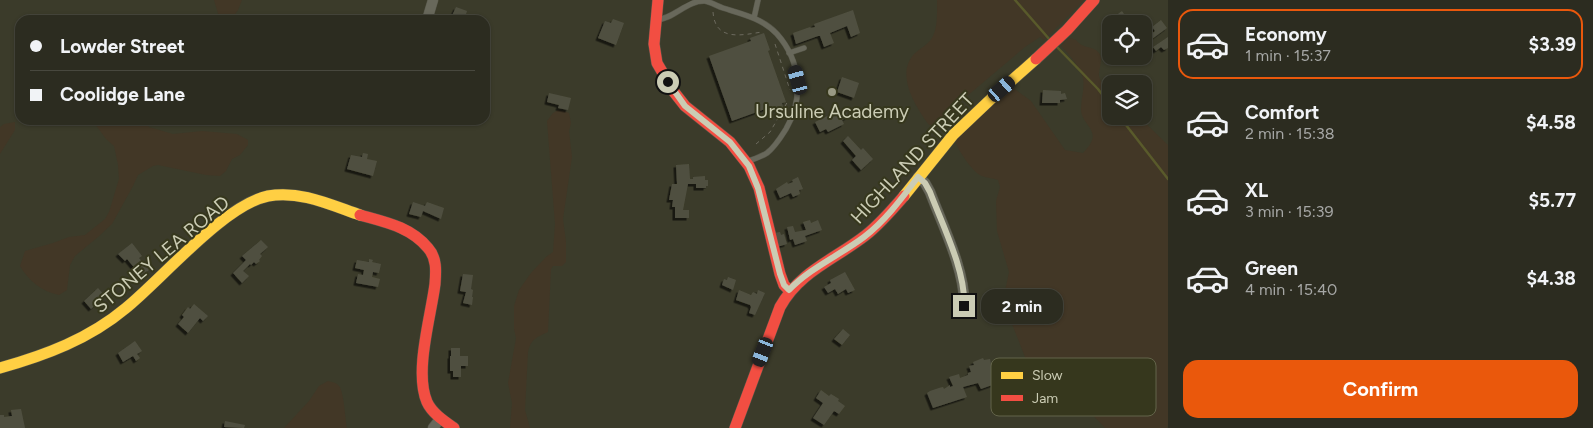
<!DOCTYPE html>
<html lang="en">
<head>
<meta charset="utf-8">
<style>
	:root { --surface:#2c2c20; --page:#343429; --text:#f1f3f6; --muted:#a6a7a5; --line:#48483e; --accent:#ea580c }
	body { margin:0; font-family:Figtree,sans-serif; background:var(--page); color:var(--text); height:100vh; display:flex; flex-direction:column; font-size:19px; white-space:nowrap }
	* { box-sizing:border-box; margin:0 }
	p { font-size:16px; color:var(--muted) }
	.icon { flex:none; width:28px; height:28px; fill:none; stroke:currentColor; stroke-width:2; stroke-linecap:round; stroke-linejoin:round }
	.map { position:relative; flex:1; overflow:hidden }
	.side { display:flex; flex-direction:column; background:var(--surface); width:425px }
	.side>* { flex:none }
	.top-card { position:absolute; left:15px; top:15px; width:475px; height:110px; border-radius:15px; box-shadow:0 1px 4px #0004,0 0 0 1px var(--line); display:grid; align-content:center; height:110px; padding:0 15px; background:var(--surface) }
	.buttons { position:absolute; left:1102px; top:15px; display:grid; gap:10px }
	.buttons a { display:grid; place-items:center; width:50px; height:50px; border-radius:10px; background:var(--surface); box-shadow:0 1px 4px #0004,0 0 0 1px var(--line); font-size:25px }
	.end { position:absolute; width:22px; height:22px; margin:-11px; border:6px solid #cbccb4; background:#111; box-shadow:0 0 0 2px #111 }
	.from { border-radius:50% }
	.bubble { position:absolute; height:35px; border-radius:15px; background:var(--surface); box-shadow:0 1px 4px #0004,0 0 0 1px var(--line); font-size:16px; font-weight:700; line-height:35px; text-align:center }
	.car { position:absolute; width:15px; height:30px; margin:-15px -8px; border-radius:6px; box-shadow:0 0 4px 1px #0007; background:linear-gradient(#222 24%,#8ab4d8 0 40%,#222 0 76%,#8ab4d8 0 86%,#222 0) }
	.top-card b { display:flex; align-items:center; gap:18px; height:48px; font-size:19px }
	.top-card b+b { border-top:1px solid var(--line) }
	.top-card i { width:12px; height:12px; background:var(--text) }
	ul { padding:9px 0 0; list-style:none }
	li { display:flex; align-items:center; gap:15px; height:70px; margin:0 10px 8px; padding:0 5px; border:2px solid transparent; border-radius:15px }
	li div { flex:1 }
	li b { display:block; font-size:19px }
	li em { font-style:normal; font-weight:700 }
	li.on { border-color:var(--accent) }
	li>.icon { width:45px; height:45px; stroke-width:1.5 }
	.action { display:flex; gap:10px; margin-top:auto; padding:10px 15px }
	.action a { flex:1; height:58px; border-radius:15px; background:var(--accent); color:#fff; font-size:20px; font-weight:700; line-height:58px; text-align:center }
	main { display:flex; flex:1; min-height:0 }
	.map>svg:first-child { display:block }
</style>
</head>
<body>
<main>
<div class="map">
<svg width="1168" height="428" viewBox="0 0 1168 428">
	<defs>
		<filter id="shadow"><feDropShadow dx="-2.5" dy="2.5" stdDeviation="0" flood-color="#0009"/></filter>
	</defs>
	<rect width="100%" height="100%" fill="#3b3b2a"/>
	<!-- green -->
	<path fill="#423726" d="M214,0H242L238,10L231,20H220Z
		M937,0H1084L1044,40L1040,37L1025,47L960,102L951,114L940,124L929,125C916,107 895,75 914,54C920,48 928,45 932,38C938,28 937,12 937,0Z
		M1070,38L1076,40C1084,50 1093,45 1099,53C1104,60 1098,69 1099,76C1101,85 1109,89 1111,96C1113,102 1111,111 1111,116H1138L1168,145V424L1167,428H1105L1089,411L1083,408L1054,405L1048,402L1038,392L1032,381L1027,362L1003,301L1009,272L997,231L996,201L1000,187L998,180C992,178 987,178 982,176C973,173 958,150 955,141L1012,87L1031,101L1065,150L1083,153C1106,130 1081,127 1081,109C1081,99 1085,88 1083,78C1080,67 1069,54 1061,46L1066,40Z
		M558,110L564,111L569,113L571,123L569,131L572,157L563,219L566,242V262L562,266H553L551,269L548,332C537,337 531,339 528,352L525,410L530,428H510L512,403L508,383L516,338L514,329V306L519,290L531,273L546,257L553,252L555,224L547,121L553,113Z
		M92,120H143L149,127L173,134L202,131L237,134L248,140V145L240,155L232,159L226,171L220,176L206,175L158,165L153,166L138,175L133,186L112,224L98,237L75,256L70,265L67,290L59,295C41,291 29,281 20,266L25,251L53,243L69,237L85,235L105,219L109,212L119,179L118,165L114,146L106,139Z
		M15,122V130L0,154V127L4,124Z
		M328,381C332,382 337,383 339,386C344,392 345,418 347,428H284L309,401L319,386Z"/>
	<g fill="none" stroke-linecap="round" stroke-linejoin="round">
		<!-- stream -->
		<path stroke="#595a2b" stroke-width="2.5" d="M1015,0L1050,40
			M1056,46L1098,89L1111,106
			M1119,116L1168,179"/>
	</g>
	<!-- building -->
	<path fill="#505040" filter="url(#shadow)" d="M456,7L467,11L464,20H450Z
		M853,10L860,33L851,37L847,26L830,33L834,43L824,47L820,36H818L796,44L793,33L810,27L811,28L815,27L814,24Z
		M1122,11L1126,17L1120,24H1115L1111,19Z
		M613,19L624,23L616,45L598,38L605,21L611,23Z
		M1161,20L1167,28L1152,39L1150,35L1155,31L1152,27Z
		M764,33L770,50L768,51L786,102L782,103L783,107L772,111L771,107L732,121L709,56L751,41L750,38Z
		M1168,37V48L1164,50L1161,47L1156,51L1153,47Z
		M842,77L859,83L854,98L837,92Z
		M1043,90L1061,91V94L1065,93L1067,99L1060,100V103H1042Z
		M549,93L571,98L568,110L558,108L559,105L547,102Z
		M844,108L848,117L842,120L844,124L828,132L826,129L820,132L815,122Z
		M848,136L861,150L863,148L873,159L861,170L852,160L856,156L843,141Z
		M363,153L368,154L367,159L377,161L373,176L347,169L351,155L362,157Z
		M689,164L690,179H693V177L705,176V180H708V186H706V188H696V184H688L683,210H689V218H675V207H672L673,200H669L672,184H677L676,165Z
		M798,177L803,189L799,190L800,194L793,197L791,193L780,198L776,189L787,182L788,184L793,182L792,180Z
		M413,202L425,206L427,202L444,208L441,219L423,211L421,217L409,214Z
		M810,220L811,223L818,220L822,230L805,236L807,241L795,245L793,239L790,240L787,227L793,226L795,232L806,230L803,222Z
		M780,232L781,235L784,234L787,244L777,247L774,233Z
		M261,240L268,247L260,254L262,256L259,260L260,261L256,264L254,262L251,265L250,264L243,271L249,276L242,283L233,273L246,260L242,256Z
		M132,243L142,256L139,258L149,270L141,276L127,259L125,261L118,254Z
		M369,259L373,260L372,262L381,264L379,273L373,272L372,277L380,279L378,287L356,283L358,274L363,275L364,270L355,268L357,260L369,262Z
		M845,272L855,290L848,293L846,289L838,294L835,289L828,293L824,287L831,283L830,280Z
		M463,274L473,275L471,289L473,290L472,297H473L472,305L463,303L466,292L460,291Z
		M728,277L736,280L733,290L722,285L724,279L727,280Z
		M98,288L105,296L91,309L84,301Z
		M739,290L751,295L753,292L757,294L758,290L765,293L755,315L749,313L751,307L750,305L736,300Z
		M194,304L208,316L203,321L200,318L188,333L178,324L184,317L182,315L188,307L190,309Z
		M843,329L850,335L842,345L834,339Z
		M135,341L142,351L137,354L140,358L136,361L133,356L123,362L118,353Z
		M451,348H460V356H468V366H461V377H453V371H450V356H451Z
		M983,358L984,360L990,359L991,364H997L1000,372L998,373L999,375L993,378L995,384L981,389L978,383L963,387L967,397L933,408L927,393L930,391L939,388L943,387L944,389L950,385V387L953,386L949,377L959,374L960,378L968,375V373L971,372L969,366L974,365L973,362Z
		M821,390L829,396L831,394L839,399L838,401L845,406L839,414L834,411L824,425L813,418L823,403L816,398Z
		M21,409L25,428H0V415H4V417L12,416L11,410Z
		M225,421L245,425L244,428L224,427Z"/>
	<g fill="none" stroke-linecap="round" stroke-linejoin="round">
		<!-- lane casing -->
		<g stroke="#57574a" stroke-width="6">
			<path id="lane" d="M754,18L758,0
				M656,20C674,19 687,0 705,1C711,2 717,6 723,8C742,14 762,18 777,34C801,61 804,98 786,129C781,137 775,147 767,153C761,157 754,159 746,162
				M789,53L804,48"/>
		</g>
		<!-- street casing -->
		<g stroke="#57574a" stroke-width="11">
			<path id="street" d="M427,20L433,0
				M918,177L925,183L930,192C942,224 966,272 964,306
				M433,428L440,419"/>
		</g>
		<!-- slow casing -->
		<g stroke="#57574a" stroke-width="12">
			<path id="slow" d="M904,196L953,135L992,98L1036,59
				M0,368C46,355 89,339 126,308C162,279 224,205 268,196C300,190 331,205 360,215"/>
		</g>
		<!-- jam casing -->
		<g stroke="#57574a" stroke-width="12">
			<path id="jam" d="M658,0L654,44L657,63L674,92L685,106L730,142L749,166L759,188L780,274L784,285L789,290
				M1036,59L1067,30L1094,0
				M360,215C385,222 411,227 428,248C437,258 436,271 435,284C431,316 414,372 427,402C432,413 444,421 454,428
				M735,428L780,307C800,271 834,260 866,235C880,224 892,210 904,196"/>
		</g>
		<!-- path -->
		<path stroke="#6c6a5e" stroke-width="1" stroke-dasharray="4 4" stroke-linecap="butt" d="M713,12C715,42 742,35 762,32
			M775,44L790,90
			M756,144L770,132L788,101"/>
		<!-- lane -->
		<use href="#lane" stroke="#68685b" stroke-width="5"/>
		<!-- street -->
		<use href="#street" stroke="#68685b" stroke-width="10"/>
		<!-- slow -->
		<use href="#slow" stroke="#ffcf43" stroke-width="11"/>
		<!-- jam -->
		<use href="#jam" stroke="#f24e42" stroke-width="11"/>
	</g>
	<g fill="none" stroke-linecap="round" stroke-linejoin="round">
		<!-- route -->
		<path stroke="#cbccb4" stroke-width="6" d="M668,82L685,106L730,142L749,166L758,188L780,274L784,285L789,290C810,268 840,255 864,237C886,220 902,198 918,177L925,183L930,192C942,224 966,271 964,306"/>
	</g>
	<!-- markers -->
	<circle fill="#999984" stroke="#36371d" stroke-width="2" cx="832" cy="92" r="5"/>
	<g text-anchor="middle" stroke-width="4" stroke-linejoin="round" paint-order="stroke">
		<!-- poi labels -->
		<g font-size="19" fill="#cbccb4" stroke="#36371d">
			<text x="832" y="118">Ursuline Academy</text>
		</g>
		<!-- street labels -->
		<g font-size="19" fill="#cbccb4" stroke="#36371d">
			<text transform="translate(912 158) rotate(-47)" y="7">HIGHLAND STREET</text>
			<text transform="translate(161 254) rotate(-40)" y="7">STONEY LEA ROAD</text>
		</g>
	</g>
	<!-- legend -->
	<rect x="991" y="358" width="165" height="58" rx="8" fill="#36371d" stroke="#63644a" stroke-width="1"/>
	<rect x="1001" y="372" width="22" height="7" fill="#ffcf43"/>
	<rect x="1001" y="395" width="22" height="6" fill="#f24e42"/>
	<g font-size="14" fill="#cbccb4">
		<text x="1032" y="380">Slow</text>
		<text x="1032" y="403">Jam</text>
	</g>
</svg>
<div class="buttons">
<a><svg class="icon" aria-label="locate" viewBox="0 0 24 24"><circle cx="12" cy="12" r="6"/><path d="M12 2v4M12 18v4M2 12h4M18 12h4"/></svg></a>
<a><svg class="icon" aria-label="layers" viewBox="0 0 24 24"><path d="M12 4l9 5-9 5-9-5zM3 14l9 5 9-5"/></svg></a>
</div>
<i class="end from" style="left:668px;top:82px"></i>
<i class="end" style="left:964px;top:306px"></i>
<div class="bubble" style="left:981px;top:289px;width:82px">2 min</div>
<i class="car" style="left:798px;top:80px;rotate:345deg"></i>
<i class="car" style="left:1002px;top:89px;rotate:49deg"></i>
<i class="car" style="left:763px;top:352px;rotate:201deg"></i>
<div class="top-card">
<b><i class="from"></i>Lowder Street</b>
<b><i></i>Coolidge Lane</b>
</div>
</div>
<section class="side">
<ul>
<li class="on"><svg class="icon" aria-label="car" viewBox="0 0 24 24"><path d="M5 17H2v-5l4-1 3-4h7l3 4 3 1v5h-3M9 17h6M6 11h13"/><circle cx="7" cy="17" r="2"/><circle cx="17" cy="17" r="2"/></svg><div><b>Economy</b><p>1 min · 15:37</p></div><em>$3.39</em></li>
<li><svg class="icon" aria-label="car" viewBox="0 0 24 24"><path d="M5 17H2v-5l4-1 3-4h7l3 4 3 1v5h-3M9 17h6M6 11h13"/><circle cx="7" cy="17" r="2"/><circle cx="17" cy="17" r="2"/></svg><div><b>Comfort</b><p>2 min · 15:38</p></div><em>$4.58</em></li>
<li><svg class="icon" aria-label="car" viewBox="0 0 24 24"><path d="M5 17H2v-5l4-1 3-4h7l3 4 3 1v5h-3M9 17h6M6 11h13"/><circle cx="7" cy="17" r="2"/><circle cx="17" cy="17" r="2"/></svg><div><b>XL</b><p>3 min · 15:39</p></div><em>$5.77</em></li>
<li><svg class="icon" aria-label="car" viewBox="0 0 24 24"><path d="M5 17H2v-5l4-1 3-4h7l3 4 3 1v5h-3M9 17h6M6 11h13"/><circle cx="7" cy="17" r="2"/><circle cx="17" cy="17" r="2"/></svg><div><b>Green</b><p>4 min · 15:40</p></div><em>$4.38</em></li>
</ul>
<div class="action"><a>Confirm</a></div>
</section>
</main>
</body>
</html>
